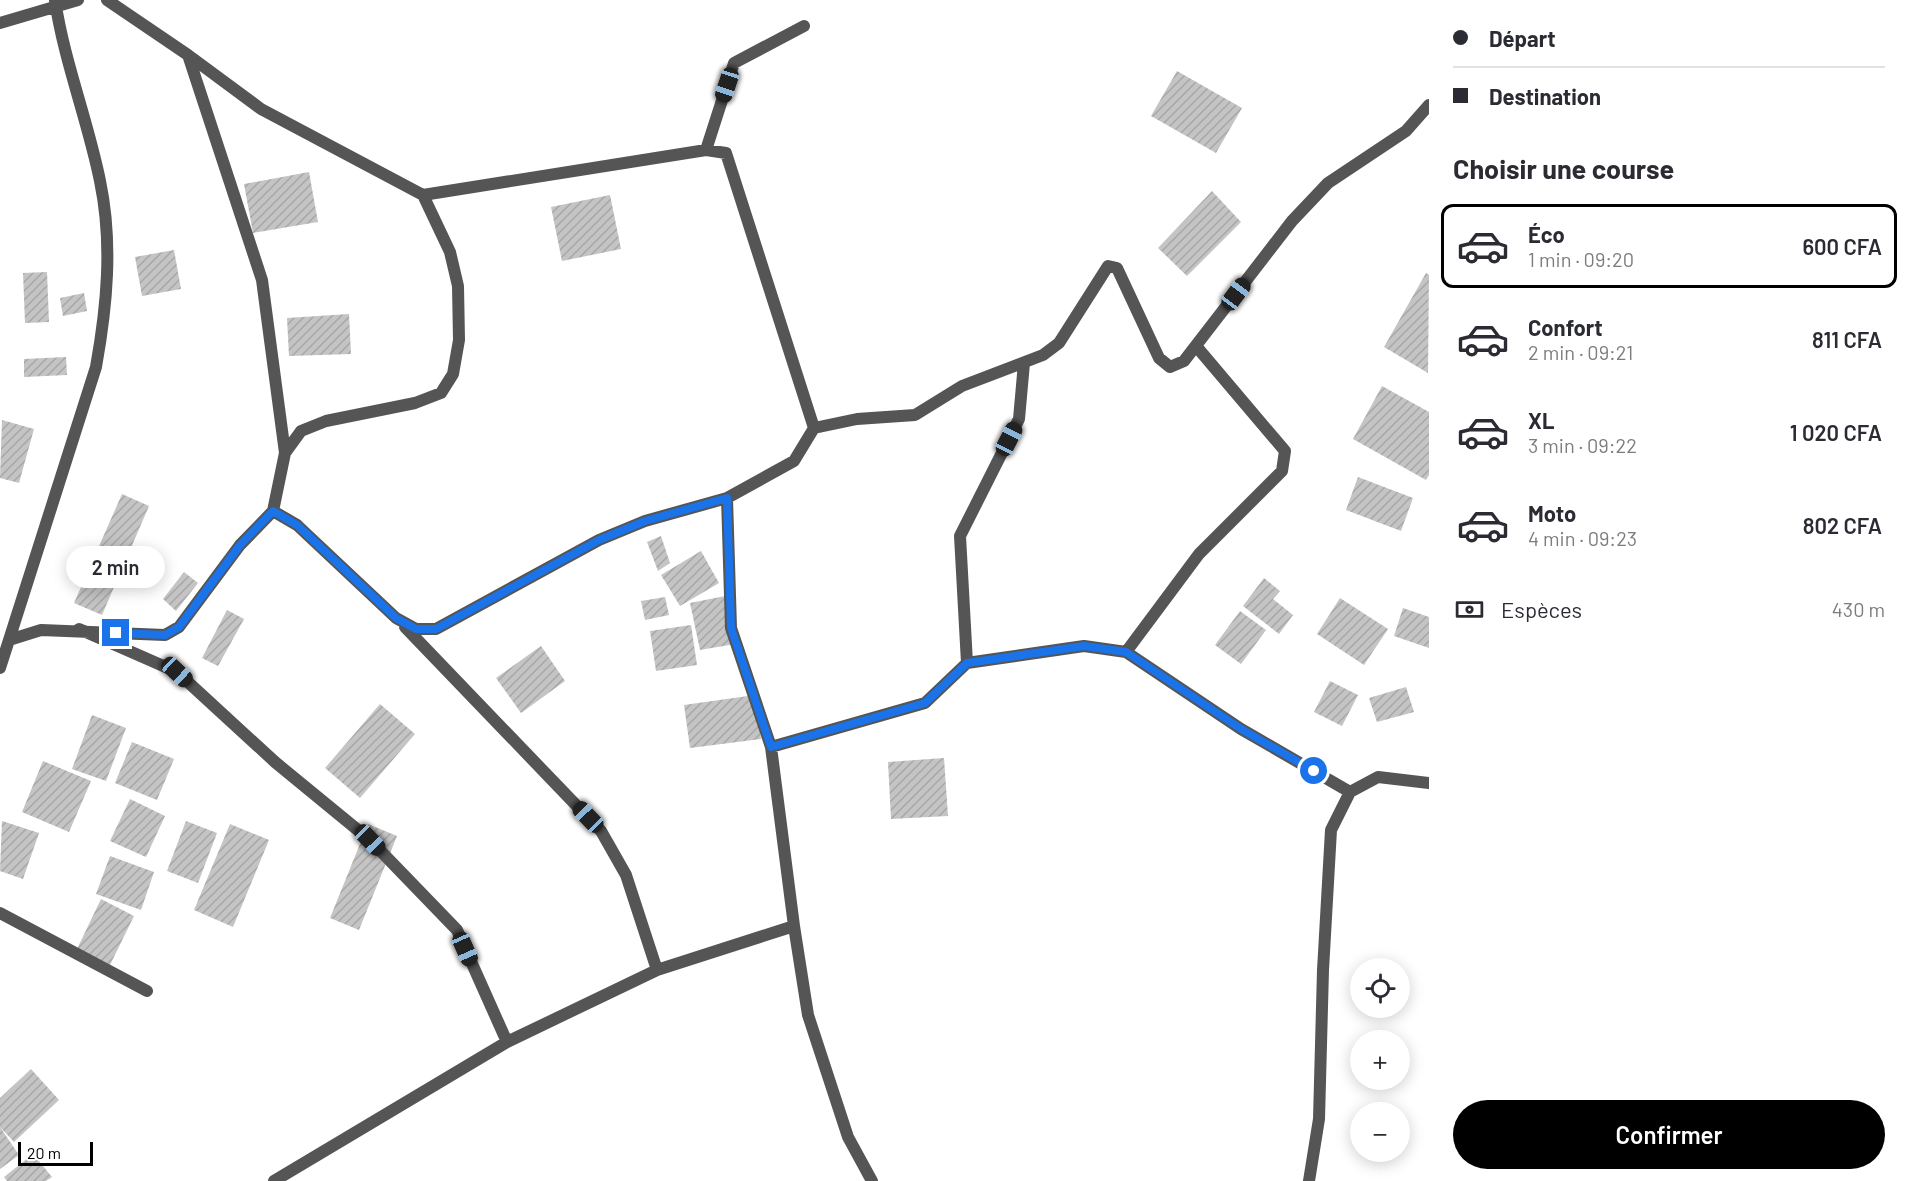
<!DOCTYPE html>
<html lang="fr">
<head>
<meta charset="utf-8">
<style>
	:root { --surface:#fff; --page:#f2f2f3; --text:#2b2b33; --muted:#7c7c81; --line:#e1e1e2; --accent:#000 }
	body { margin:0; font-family:Barlow,sans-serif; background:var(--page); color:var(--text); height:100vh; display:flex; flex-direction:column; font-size:22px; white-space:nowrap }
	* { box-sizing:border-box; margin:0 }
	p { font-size:20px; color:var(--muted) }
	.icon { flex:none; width:33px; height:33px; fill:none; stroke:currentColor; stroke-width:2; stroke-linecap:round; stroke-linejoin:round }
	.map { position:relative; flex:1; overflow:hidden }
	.drawer { display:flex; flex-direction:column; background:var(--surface); width:480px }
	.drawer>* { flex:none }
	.top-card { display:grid; align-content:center; height:132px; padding:0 24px; background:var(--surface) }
	.controls { position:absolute; left:1350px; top:958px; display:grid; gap:12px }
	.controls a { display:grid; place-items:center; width:60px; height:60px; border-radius:50%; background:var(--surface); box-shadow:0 3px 15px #0003; font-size:30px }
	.scale { position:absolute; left:18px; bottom:15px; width:75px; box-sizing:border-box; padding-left:6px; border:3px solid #000; border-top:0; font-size:16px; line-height:21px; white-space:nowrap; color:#000; -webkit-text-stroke:4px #fff; paint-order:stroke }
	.end { position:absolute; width:27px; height:27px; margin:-14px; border:8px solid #1a73e8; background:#fff; box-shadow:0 0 0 3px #fff }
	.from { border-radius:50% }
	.bubble { position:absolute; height:42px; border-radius:21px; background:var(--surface); box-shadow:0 3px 15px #0003; font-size:20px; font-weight:600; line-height:42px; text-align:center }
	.car { position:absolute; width:18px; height:36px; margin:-18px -9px; border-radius:8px; box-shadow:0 0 4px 2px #0007; background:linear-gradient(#222 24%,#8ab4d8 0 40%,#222 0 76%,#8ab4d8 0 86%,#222 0) }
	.top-card b { display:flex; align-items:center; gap:21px; height:57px; font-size:22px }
	.top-card b+b { border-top:2px solid var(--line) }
	.top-card i { width:15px; height:15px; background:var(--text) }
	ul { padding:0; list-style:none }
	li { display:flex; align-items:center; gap:18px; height:84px; margin:0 12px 9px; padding:0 12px; border:3px solid transparent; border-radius:12px }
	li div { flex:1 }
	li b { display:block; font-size:22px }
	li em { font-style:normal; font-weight:600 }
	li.selected { border-color:var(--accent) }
	li>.icon { width:54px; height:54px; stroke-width:1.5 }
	h2 { padding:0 24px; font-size:27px; line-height:72px }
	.pay { display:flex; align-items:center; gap:15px; height:66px; padding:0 24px; font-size:22px }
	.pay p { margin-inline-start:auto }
	.action { display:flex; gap:12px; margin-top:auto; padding:12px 24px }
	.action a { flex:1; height:69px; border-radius:36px; background:var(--accent); color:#fff; font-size:24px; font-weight:600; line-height:69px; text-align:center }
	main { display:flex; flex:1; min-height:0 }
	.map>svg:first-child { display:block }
</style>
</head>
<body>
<main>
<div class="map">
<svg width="1429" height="1181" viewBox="0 0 1429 1181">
	<defs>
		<pattern id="building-hatch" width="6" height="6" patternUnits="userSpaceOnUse" patternTransform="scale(1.5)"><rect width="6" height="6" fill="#c4c4c4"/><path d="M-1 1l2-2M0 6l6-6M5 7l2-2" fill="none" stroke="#a7a7a7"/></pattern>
	</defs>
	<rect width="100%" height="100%" fill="#fff"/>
	<!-- building -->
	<path fill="url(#building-hatch)" d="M1177,71L1242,108L1216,153L1151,116Z
		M309,172L318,222L253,233L244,184Z
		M1212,191L1241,222L1187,276L1158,248Z
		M610,195L621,249L562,261L551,207Z
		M174,250L181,289L142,296L135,257Z
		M47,272L49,322L25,323L23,273Z
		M1426,273L1429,275L1428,373L1384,347Z
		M84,293L87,311L63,316L60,298Z
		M349,314L351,354L289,356L287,318Z
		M66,357L67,375L24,377V359Z
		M1382,386L1429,412V475L1426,480L1353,439Z
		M2,420L34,429L19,483L0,478Z
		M1358,477L1413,498L1401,531L1346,510Z
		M122,494L149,506L102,615L74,603Z
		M661,536L670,563L658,571L647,542Z
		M701,551L719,583L680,606L661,575Z
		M184,572L198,583L176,611L163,599Z
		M1264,578L1280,591L1273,599L1293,615L1279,634L1243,606Z
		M725,596L735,644L700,650L690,603Z
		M665,597L669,615L645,620L641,601Z
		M1340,598L1388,629L1364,665L1317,634Z
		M1403,608L1429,617V648L1394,636Z
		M227,610L244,619L218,666L202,658Z
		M1240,611L1266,630L1241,664L1215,645Z
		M691,625L697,665L656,671L650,631Z
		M541,646L565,681L521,713L496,678Z
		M1330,681L1358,695L1342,726L1314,712Z
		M1406,687L1414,712L1377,722L1369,698Z
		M755,695L761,739L690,748L684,705Z
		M380,704L415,734L360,798L325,768Z
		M92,715L126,728L106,781L72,769Z
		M132,742L174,759L157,800L115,783Z
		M944,758L948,816L891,819L888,762Z
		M43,761L91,781L69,832L22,812Z
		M130,799L165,816L146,857L110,841Z
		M2,821L39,833L23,879L0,871Z
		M186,821L217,833L198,883L167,871Z
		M230,824L269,840L233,927L194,910Z
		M368,824L397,836L359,930L330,918Z
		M110,856L154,872L141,910L96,894Z
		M101,899L134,916L110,965L77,949Z
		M31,1069L59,1100L14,1142L0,1127V1098Z
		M0,1127L19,1155L0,1169Z
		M33,1154L52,1177L46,1181H7L4,1177Z"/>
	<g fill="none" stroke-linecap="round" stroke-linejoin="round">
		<!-- minor -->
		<path stroke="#555" stroke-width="12" d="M107,0L188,55L261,109L423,195L450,252L458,286L459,340L453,374L441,393L415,403L326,421L301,431L285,453L273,511L297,525L396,618L416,629H436L599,540L645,521L727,498L794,461L814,428L857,419L915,415L962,386L1043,355L1059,343L1108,266L1117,268L1159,358L1170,367L1184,361L1292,221L1328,183L1406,131L1429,105
			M0,23L78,0
			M188,55L262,280L285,453
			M706,150L734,63L804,26
			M423,195L706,150L726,153L814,428
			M727,498L731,628L771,747L794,926L808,1015L848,1137L872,1181
			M405,627L601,831L626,875L657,970
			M79,629L177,672L275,762L370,840L457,930L507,1042
			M9,640L96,367C107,306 113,243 100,181C88,121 64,61 55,0
			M1126,652L1199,554L1282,471L1285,451L1196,346
			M967,663L1084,646L1126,652L1241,729L1350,792
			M0,668L9,640L41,630L165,635L179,627L240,545L273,511
			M771,747L925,703L967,663L960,536L1019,419L1024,363
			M0,913L147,991
			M274,1181L507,1042L657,970L794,926
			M1309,1181L1319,1119L1323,970L1331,830L1350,792L1378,777L1429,783"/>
	</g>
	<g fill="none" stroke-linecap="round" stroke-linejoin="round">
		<!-- route -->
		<path stroke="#1a73e8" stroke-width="8" d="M116,633L165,635L179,627L240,545L273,511L297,525L396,618L416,629H436L599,540L645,521L727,498L731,628L771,747L925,703L967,663L1084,646L1126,652L1241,729L1314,771"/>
	</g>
</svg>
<div class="controls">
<a><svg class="icon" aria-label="locate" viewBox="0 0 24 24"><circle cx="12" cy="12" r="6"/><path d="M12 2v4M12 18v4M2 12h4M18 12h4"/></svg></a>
<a>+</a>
<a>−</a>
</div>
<div class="scale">20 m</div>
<i class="end from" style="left:1314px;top:771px"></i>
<i class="end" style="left:116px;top:633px"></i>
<div class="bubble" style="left:66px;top:546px;width:99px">2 min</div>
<i class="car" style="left:727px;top:85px;rotate:198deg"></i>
<i class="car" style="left:1236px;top:294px;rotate:37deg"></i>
<i class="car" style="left:1009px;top:439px;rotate:27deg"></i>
<i class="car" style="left:177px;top:672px;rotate:133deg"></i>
<i class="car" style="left:588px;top:817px;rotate:316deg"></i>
<i class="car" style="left:370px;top:840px;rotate:136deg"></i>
<i class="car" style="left:465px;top:949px;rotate:156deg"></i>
</div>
<section class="drawer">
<div class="top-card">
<b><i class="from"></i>Départ</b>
<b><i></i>Destination</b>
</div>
<h2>Choisir une course</h2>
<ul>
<li class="selected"><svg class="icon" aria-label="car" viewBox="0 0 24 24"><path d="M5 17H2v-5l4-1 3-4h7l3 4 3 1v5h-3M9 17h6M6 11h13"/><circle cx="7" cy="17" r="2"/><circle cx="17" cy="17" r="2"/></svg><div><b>Éco</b><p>1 min · 09:20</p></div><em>600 CFA</em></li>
<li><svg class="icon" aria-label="car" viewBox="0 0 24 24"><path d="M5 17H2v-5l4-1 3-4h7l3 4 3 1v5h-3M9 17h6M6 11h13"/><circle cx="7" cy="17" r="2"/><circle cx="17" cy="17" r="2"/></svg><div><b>Confort</b><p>2 min · 09:21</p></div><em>811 CFA</em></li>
<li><svg class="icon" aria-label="car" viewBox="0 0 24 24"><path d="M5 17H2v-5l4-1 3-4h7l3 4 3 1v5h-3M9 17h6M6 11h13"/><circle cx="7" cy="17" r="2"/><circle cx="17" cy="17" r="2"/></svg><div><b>XL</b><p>3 min · 09:22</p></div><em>1 020 CFA</em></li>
<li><svg class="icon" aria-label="car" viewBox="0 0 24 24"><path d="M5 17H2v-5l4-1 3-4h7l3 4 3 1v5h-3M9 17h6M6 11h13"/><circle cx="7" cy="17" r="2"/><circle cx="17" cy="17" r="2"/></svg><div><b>Moto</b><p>4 min · 09:23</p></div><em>802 CFA</em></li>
</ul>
<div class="pay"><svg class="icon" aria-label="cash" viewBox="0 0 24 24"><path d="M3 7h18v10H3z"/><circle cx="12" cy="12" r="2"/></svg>Espèces<p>430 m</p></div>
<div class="action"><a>Confirmer</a></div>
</section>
</main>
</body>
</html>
